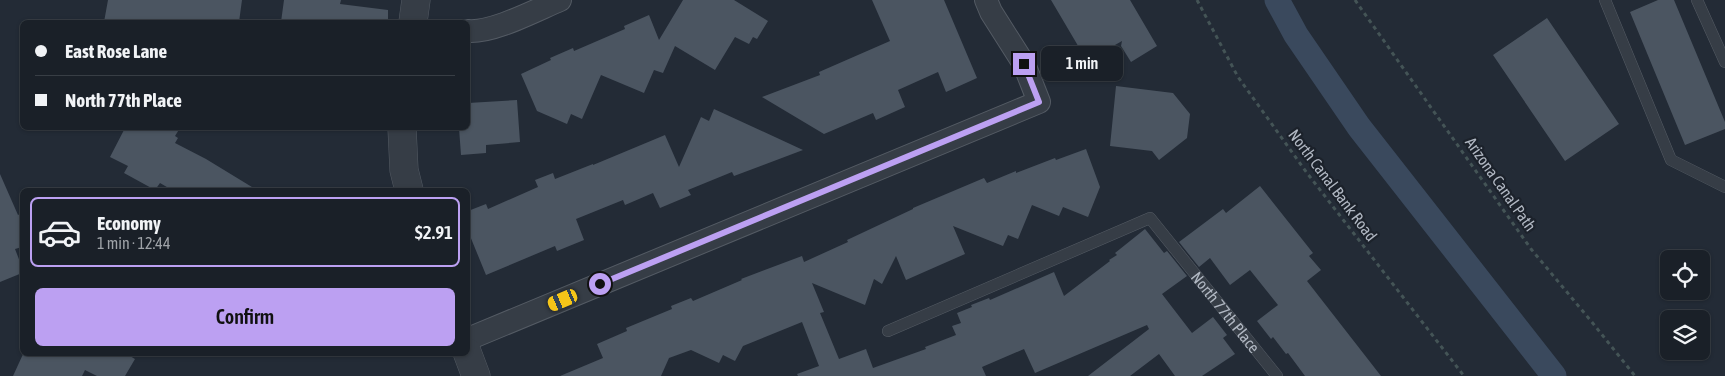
<!DOCTYPE html>
<html lang="en">
<head>
<meta charset="utf-8">
<style>
	:root { --surface:#1a2028; --page:#272d34; --text:#f1f3f6; --muted:#9fa3a8; --line:#383e45; --accent:#bca0f2 }
	body { margin:0; font-family:"Asap Condensed",sans-serif; background:var(--page); color:var(--text); height:100vh; display:flex; flex-direction:column; font-size:19px; white-space:nowrap }
	* { box-sizing:border-box; margin:0 }
	p { font-size:16px; color:var(--muted) }
	.icon { flex:none; width:28px; height:28px; fill:none; stroke:currentColor; stroke-width:2; stroke-linecap:round; stroke-linejoin:round }
	.map { position:relative; flex:1; overflow:hidden }
	.drawer { position:absolute; left:20px; top:188px; width:450px; height:168px; display:flex; flex-direction:column; background:var(--surface); border-radius:8px; box-shadow:0 1px 4px #0004,0 0 0 1px var(--line) }
	.drawer>* { flex:none }
	.guide { position:absolute; left:20px; top:20px; width:450px; height:110px; border-radius:8px; box-shadow:0 1px 4px #0004,0 0 0 1px var(--line); display:grid; align-content:center; height:110px; padding:0 15px; background:var(--surface) }
	.controls { position:absolute; left:1660px; top:250px; display:grid; gap:10px }
	.controls a { display:grid; place-items:center; width:50px; height:50px; border-radius:8px; background:var(--surface); box-shadow:0 1px 4px #0004,0 0 0 1px var(--line); font-size:25px }
	.end { position:absolute; width:22px; height:22px; margin:-11px; border:6px solid #bca0f2; background:#111; box-shadow:0 0 0 2px #111 }
	.from { border-radius:50% }
	.bubble { position:absolute; height:35px; border-radius:8px; background:var(--surface); box-shadow:0 1px 4px #0004,0 0 0 1px var(--line); font-size:16px; font-weight:600; line-height:35px; text-align:center }
	.car { position:absolute; width:15px; height:30px; margin:-15px -8px; border-radius:6px; box-shadow:0 0 4px 1px #0007; background:linear-gradient(#f5c518 24%,#345 0 40%,#f5c518 0 76%,#345 0 86%,#f5c518 0) }
	.guide b { display:flex; align-items:center; gap:18px; height:48px; font-size:19px }
	.guide b+b { border-top:1px solid var(--line) }
	.guide i { width:12px; height:12px; background:var(--text) }
	ul { padding:9px 0 0; list-style:none }
	li { display:flex; align-items:center; gap:15px; height:70px; margin:0 10px 8px; padding:0 5px; border:2px solid var(--line); border-radius:8px }
	li div { flex:1 }
	li b { display:block; font-size:19px }
	li em { font-style:normal; font-weight:600 }
	li.selected { border-color:var(--accent) }
	li>.icon { width:45px; height:45px; stroke-width:1.5 }
	.cta { display:flex; gap:10px; margin-top:auto; padding:10px 15px }
	.cta a { flex:1; height:58px; border-radius:8px; background:var(--accent); color:#111; font-size:20px; font-weight:600; line-height:58px; text-align:center }
	.map>svg:first-child { display:block }
</style>
</head>
<body>
<div class="map">
<svg width="1725" height="376" viewBox="0 0 1725 376">
	<rect width="100%" height="100%" fill="#232b36"/>
	<g fill="none" stroke-linecap="round" stroke-linejoin="round">
		<!-- canal -->
		<path stroke="#3a495d" stroke-width="25" d="M1277,0L1296,35L1359,127L1554,376"/>
	</g>
	<!-- building -->
	<path fill="#4b5561" d="M108,0H242L239,22H104Z
		M284,0H341L340,4L388,10V22H281Z
		M683,0H734L768,21L757,39L753,37L749,44L735,37L715,70L675,46L663,73L654,70L644,93L601,75L582,119L571,114L567,124L537,111L521,74L551,60L550,58L573,48L574,51L625,29L624,26L649,15L659,40Z
		M872,0H944L977,78L946,92L938,72L898,90L905,107L876,120L873,113L824,134L762,97L820,75L819,72L890,41Z
		M1051,0H1130L1157,46L1131,62L1121,46L1122,41L1087,61Z
		M1658,0H1674L1725,122V129L1685,145L1630,12Z
		M1547,18L1619,124L1565,161L1493,55Z
		M1116,86L1173,93L1190,114L1187,138L1159,160L1152,151L1110,146Z
		M517,100L520,142L486,145V153L461,155L459,128H468V103Z
		M714,109L803,150L734,176L732,172L688,190L691,195L660,208L653,193L625,205L623,200L576,219L584,240L557,251L555,246L486,275L468,231V211L486,204L488,209L538,187L535,180L553,173L555,179L593,164V165L665,135L679,167L701,117L709,121Z
		M125,128H180L175,136L178,138L175,143L206,159L257,190H172L160,183L155,190L124,173L128,166L110,157Z
		M1086,149L1100,187L1088,217L1063,207L1059,216L1032,205L1018,239L1008,235L1003,246L953,226L965,254L906,280L896,256L882,284L874,279L865,305L812,283L824,312L820,313L839,359L866,349L873,368L926,349L925,347L956,335L952,326L961,323L957,313L972,307L971,305L989,298L990,300L1054,272L1064,296L1110,261L1109,260L1117,255L1115,253L1145,229L1164,253L1167,251L1187,276L1162,294L1192,333L1213,317L1227,335L1223,338L1235,354L1202,376H1175L1159,354L1130,376H1088L1149,329L1147,325L1035,373L1024,349L982,367L986,376H798L797,374L819,366L802,322L743,346L735,361L723,355L719,363L691,350L669,358L661,376H560L603,358L597,344L627,331L626,328L672,309L671,306L691,298L693,301L742,280L741,279L802,256L804,262L848,242L847,240L913,209V208L984,178L987,183L1016,171V173L1055,158L1056,160Z
		M0,174L18,215L22,213V247L15,249L22,267V273L0,282Z
		M1260,186L1313,253L1309,256L1321,270L1307,281L1381,376H1305L1288,353L1286,354L1273,337L1271,339L1257,321L1278,305L1250,270L1230,285L1210,258L1199,267L1179,242L1223,209L1226,213Z
		M24,352H123L135,359L125,376H97L85,370L82,376H13Z"/>
	<g fill="none" stroke-linecap="round" stroke-linejoin="round">
		<!-- service casing -->
		<g stroke="#545b64" stroke-width="12">
			<g id="service">
				<path d="M1605,0L1671,160L1725,187"/>
				<path d="M1697,0L1725,62"/>
				<path id="s1" d="M888,331L1150,218L1277,376"/>
			</g>
		</g>
		<!-- minor casing -->
		<g stroke="#545b64" stroke-width="24">
			<path id="minor" d="M468,31C493,33 536,10 560,0
				M468,339L1039,102L1024,64L991,12L986,0"/>
		</g>
		<!-- tertiary casing -->
		<g stroke="#545b64" stroke-width="29">
			<path id="tertiary" d="M413,22L416,0
				M402,128L404,170L409,190
				M467,352L476,376"/>
		</g>
		<!-- path -->
		<path stroke="#445456" stroke-width="3" stroke-dasharray="4 4" stroke-linecap="butt" d="M1197,0L1238,77L1307,173L1464,376
			M1355,0L1531,249L1591,321L1635,376"/>
		<!-- service -->
		<use href="#service" stroke="#363d46" stroke-width="11"/>
		<!-- minor -->
		<use href="#minor" stroke="#363d46" stroke-width="22"/>
		<!-- tertiary -->
		<use href="#tertiary" stroke="#363d46" stroke-width="28"/>
	</g>
	<g fill="none" stroke-linecap="round" stroke-linejoin="round">
		<!-- route -->
		<path stroke="#bca0f2" stroke-width="6" d="M600,284L1039,102L1024,64"/>
	</g>
	<g text-anchor="middle" stroke-width="4.5" stroke-linejoin="round" paint-order="stroke">
		<!-- street labels -->
		<g font-size="16" fill="#b1b8c3" stroke="#1c222b">
			<text transform="translate(1501 184) rotate(55)" y="6">Arizona Canal Path</text>
			<text transform="translate(1333 185) rotate(53)" y="6">North Canal Bank Road</text>
			<text dy="6" stroke="none"><textPath href="#s1" startOffset="406">North 77th Place</textPath></text>
		</g>
	</g>
</svg>
<div class="controls">
<a><svg class="icon" aria-label="locate" viewBox="0 0 24 24"><circle cx="12" cy="12" r="6"/><path d="M12 2v4M12 18v4M2 12h4M18 12h4"/></svg></a>
<a><svg class="icon" aria-label="layers" viewBox="0 0 24 24"><path d="M12 4l9 5-9 5-9-5zM3 14l9 5 9-5"/></svg></a>
</div>
<i class="end from" style="left:600px;top:284px"></i>
<i class="end" style="left:1024px;top:64px"></i>
<div class="bubble" style="left:1041px;top:46px;width:82px">1 min</div>
<i class="car" style="left:563px;top:300px;rotate:247deg"></i>
<div class="guide">
<b><i class="from"></i>East Rose Lane</b>
<b><i></i>North 77th Place</b>
</div>
<section class="drawer">
<ul>
<li class="selected"><svg class="icon" aria-label="car" viewBox="0 0 24 24"><path d="M5 17H2v-5l4-1 3-4h7l3 4 3 1v5h-3M9 17h6M6 11h13"/><circle cx="7" cy="17" r="2"/><circle cx="17" cy="17" r="2"/></svg><div><b>Economy</b><p>1 min · 12:44</p></div><em>$2.91</em></li>
</ul>
<div class="cta"><a>Confirm</a></div>
</section>
</div>
</body>
</html>
